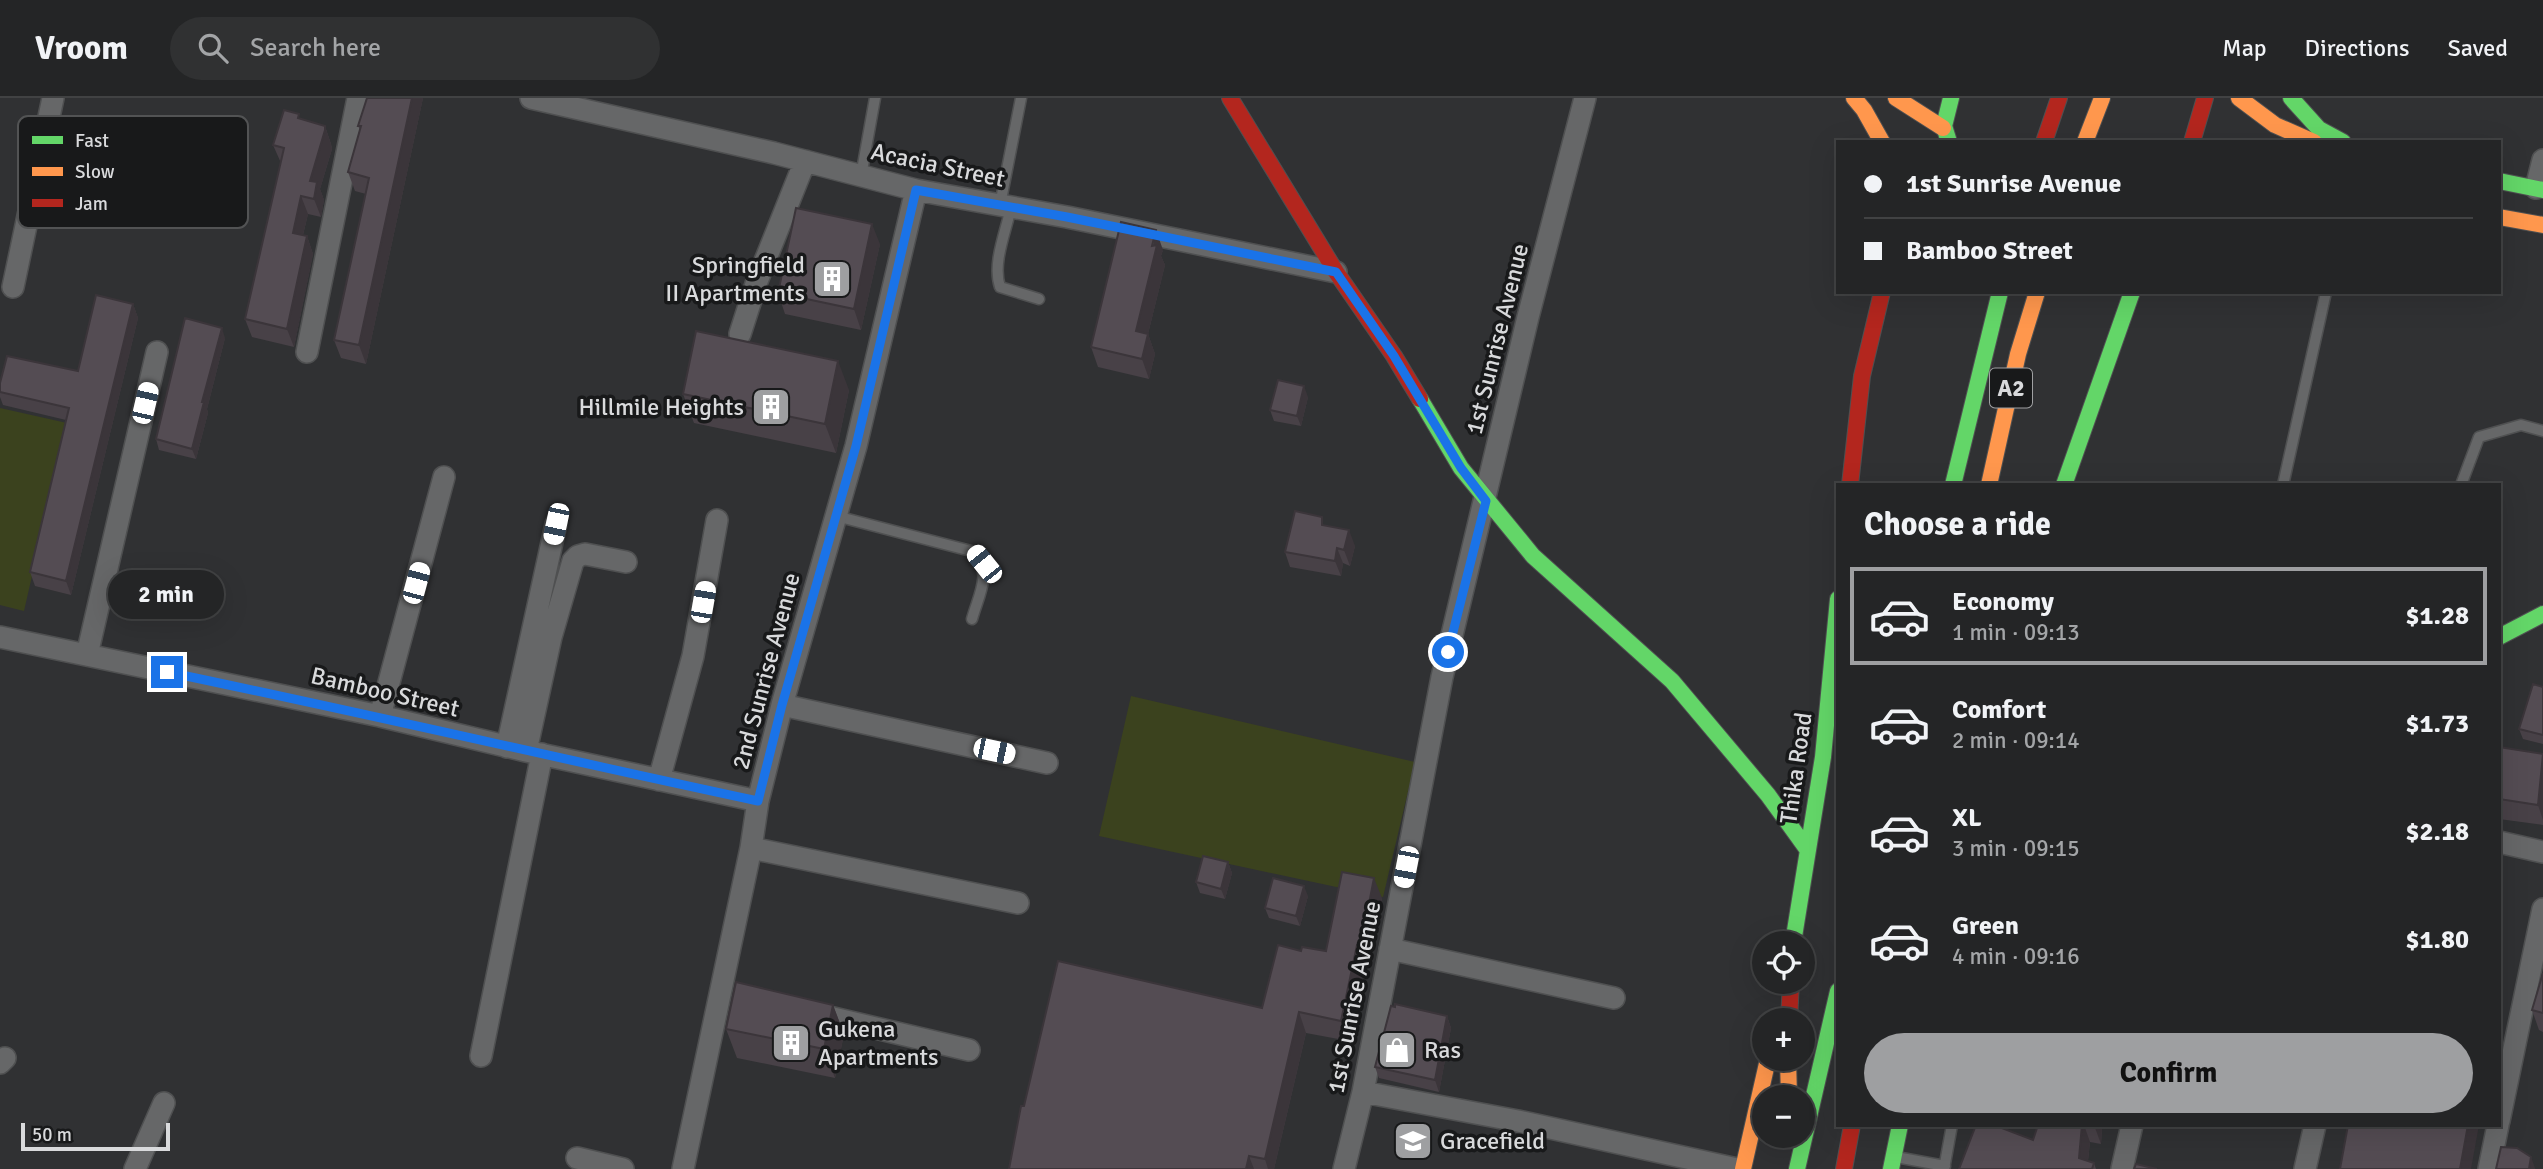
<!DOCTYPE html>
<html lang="en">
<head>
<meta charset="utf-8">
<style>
	:root { --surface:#242526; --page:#303132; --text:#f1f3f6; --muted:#a3a5a7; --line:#414243; --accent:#9e9fa1 }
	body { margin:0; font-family:Signika,sans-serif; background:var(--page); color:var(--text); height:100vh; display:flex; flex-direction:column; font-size:26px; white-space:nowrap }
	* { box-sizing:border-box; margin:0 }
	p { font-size:23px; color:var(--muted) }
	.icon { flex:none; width:38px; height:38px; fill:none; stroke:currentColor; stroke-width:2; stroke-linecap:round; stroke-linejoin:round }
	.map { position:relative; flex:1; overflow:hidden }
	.sheet { position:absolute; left:1836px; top:385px; width:665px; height:644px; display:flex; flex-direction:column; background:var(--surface); border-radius:0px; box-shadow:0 7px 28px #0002,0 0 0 2px var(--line) }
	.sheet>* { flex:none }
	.banner { position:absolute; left:1836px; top:42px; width:665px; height:154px; border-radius:0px; box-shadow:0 7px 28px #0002,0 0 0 2px var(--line); display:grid; align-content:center; height:154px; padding:0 28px; background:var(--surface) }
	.tools { position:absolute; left:1752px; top:833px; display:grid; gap:14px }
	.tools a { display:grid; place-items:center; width:63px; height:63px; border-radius:50%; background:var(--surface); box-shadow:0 7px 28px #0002,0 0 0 2px var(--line); font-size:35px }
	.scale { position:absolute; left:21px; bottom:18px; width:149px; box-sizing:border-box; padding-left:7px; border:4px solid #d9dadc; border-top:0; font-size:19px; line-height:24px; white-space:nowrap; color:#d9dadc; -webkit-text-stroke:5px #18191a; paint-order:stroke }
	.end { position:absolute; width:32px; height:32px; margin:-16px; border:9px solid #1a73e8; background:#fff; box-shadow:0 0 0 4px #fff }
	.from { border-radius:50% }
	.bubble { position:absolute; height:49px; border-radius:24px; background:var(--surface); box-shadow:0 7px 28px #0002,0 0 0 2px var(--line); font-size:23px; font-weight:700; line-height:49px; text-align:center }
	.car { position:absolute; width:21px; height:42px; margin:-21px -10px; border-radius:9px; box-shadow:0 0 5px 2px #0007; background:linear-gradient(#fff 24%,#345 0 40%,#fff 0 76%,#345 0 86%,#fff 0) }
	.banner b { display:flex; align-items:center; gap:24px; height:66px; font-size:26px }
	.banner b+b { border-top:2px solid var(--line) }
	.banner i { width:18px; height:18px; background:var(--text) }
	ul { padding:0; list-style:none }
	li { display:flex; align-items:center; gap:21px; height:98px; margin:0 14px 10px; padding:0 14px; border:4px solid transparent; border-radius:0px }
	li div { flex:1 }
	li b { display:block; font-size:26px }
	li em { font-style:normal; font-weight:700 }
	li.selected { border-color:var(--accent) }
	li>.icon { width:63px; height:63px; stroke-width:1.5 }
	h2 { padding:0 28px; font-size:32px; line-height:84px }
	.primary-button { display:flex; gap:14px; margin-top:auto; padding:14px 28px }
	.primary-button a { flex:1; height:80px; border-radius:42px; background:var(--accent); color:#111; font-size:28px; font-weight:700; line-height:80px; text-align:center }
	header { display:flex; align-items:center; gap:42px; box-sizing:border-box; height:98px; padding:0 35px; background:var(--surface); border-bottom:2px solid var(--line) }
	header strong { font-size:33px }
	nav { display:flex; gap:38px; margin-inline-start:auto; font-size:24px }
	.search { width:490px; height:63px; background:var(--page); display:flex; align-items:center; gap:18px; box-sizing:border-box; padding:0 24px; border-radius:38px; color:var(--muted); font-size:26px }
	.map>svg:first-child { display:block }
</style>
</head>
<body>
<header>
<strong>Vroom</strong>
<div class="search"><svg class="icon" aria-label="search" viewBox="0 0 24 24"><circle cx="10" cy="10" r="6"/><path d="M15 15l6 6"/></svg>Search here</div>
<nav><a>Map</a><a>Directions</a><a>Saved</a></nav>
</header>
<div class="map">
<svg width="2543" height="1071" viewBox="0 0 2543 1071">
	<rect width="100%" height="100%" fill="#303133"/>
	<!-- green -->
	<path fill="#3b421e" d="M0,310L67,325L24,513L0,507Z
		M1131,598L1415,664L1383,799L1099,738Z"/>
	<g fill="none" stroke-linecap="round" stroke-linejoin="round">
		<!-- lane casing -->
		<g stroke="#4f5051" stroke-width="13">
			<path id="lane" d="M861,78L875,0
				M1000,107L1021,0
				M1011,109C1006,134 992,165 1000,189L1039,201
				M2283,387L2326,194
				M2461,387L2479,339L2521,327L2543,333
				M836,418L975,454C992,476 979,496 972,521
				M1896,1059L1945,1068
				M1944,1071L1952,1027"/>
		</g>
		<!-- street casing -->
		<g stroke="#4f5051" stroke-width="24">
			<path id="street" d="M531,0L774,55L916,92L1067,119L1336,174
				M2536,90L2543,62
				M13,189L53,0
				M740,236L757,183L805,63
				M307,254L358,0
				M0,539L380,618L526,653L758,703
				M87,557L157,254
				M782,607L1047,665
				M380,618L444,379
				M507,649L556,426
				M526,653L551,539L573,463L578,458L585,456L626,464
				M659,682L693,558L717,422
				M2499,744L2543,754
				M751,750L1018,805
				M1390,851L1614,900
				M812,915L969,952
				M481,958L542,656
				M0,965L5,960
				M1363,994L1518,1023L1737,1071
				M2499,1023L2543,811
				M577,1060L623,1071
				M135,1071L164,1005
				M683,1071L751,750L758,703L782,607L856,348L916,92
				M1344,1071L1363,994L1442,579L1528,219L1585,0
				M2122,1071L2132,1027
				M2305,1071L2315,1027
				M2489,1071L2498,1027"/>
		</g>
		<!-- fast casing -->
		<g stroke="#4f5051" stroke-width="18">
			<path id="fast" d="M2291,0L2319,31L2343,44
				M1949,44L1944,28L1951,0
				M2499,83L2543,92
				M1420,301L1461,370L1533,458L1672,583L1768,697L1807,751
				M1953,387L2000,194
				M2064,387L2132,194
				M2499,539L2543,516
				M1793,845L1823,659L1838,501
				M1797,1071L1838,893
				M1891,1071L1900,1027"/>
		</g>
		<!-- slow casing -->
		<g stroke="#4f5051" stroke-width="18">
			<path id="slow" d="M1854,0L1864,12L1882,44
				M1896,0L1943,30
				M2239,0L2275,27L2314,44
				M2085,44L2102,0
				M2499,119L2543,127
				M1989,387L2018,256L2037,194
				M1788,961L1789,999
				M1743,1071L1768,961"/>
		</g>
		<!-- jam casing -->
		<g stroke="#4f5051" stroke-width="18">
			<path id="jam" d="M1230,0L1336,174L1394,258L1420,301
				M2044,44L2059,0
				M2192,44L2205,0
				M1850,387L1862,278L1882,194
				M1789,922L1791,884
				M1844,1071L1852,1027"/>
		</g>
		<!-- lane -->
		<use href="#lane" stroke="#666768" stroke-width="10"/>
		<!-- street -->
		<use href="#street" stroke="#666768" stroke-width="21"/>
		<!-- fast -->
		<use href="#fast" stroke="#63d668" stroke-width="16"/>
		<!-- slow -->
		<use href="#slow" stroke="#ff974d" stroke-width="16"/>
		<!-- jam -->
		<use href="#jam" stroke="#b3261e" stroke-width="16"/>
	</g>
	<!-- wall -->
	<path fill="#484147" d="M367,0H423L366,266L341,260L334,242L366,96L355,93L348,74L360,32L358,28Z
		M301,21L325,28L331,46L332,51L320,91L324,102L321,119L308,116L303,137L307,138L313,156L294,249L252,239L245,221L281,65L273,47Z
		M880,146L861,232L785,216L778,195Z
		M1163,152L1161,158L1165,167L1148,236L1155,256L1149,281L1098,269L1091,249Z
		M133,206L138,220L71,497L35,488L30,474L66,322L3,307L0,299V285L78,273Z
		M225,240L207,311L208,315L196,361L159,352L156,341Z
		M849,292L836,355L694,325L683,296Z
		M1308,299L1301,328L1274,323L1270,312Z
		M1325,428L1355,448L1350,468L1343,465L1341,478L1290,469L1285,454Z
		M2543,589V646L2523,641L2519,631Z
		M2499,649L2543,656V727L2499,721Z
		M1228,764L1232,775L1225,801L1200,795L1196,784Z
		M1308,798L1300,828L1269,820L1265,810Z
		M1382,800L1368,868L1364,867L1349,943L1306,935L1274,1071H1009L1024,1008L1262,910L1301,853H1326Z
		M2543,875V934L2539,932L2532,912Z
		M833,907L844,936L835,980L737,960L726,931Z
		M1447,918L1451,930L1439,994L1379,980L1375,969Z
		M2038,1027H2103L2102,1029L2101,1046L2090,1044L2088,1063L2094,1065L2096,1071H1959L2033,1042Z"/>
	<!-- shaded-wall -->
	<path fill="#3b353a" d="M412,0H423L366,266L359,247Z
		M325,28L331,46L332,51L320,91L324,102L321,119L314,101L310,83Z
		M301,98L308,116L299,153L293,135Z
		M872,126L880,146L861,232L854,211Z
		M1156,132L1163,152L1161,158L1165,167L1148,236L1155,256L1149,281L1142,261L1136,233Z
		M307,138L313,156L294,249L287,231Z
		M133,206L138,220L71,497L66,483Z
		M222,230L225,240L207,311L208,315L196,361L192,351L202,304Z
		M838,263L849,292L836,355L825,326Z
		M1304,288L1308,299L1301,328L1297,318Z
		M1349,432L1355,448L1350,468L1344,452Z
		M1337,450L1343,465L1341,478L1335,463Z
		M2543,662V722L2538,707Z
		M1228,764L1232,775L1225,801L1221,791Z
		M1374,780L1382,800L1368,868L1361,847Z
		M1304,788L1308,798L1300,828L1296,818Z
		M1357,847L1364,867L1349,943L1341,923Z
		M833,907L844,936L835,980L824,951Z
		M1299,914L1306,935L1274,1071H1268L1265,1061Z
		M1447,918L1451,930L1439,994L1435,982Z
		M2082,1027H2084L2090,1044L2087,1071L2079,1060Z
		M2094,1027H2103L2102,1029L2101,1046Z
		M2468,1027H2479L2471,1071H2460Z
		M1249,1058L1254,1071H1246Z
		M2531,1059L2535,1070V1071H2529Z"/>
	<!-- building -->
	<path fill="#544c53" stroke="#3b353a" stroke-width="2" d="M367,0H412L359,247L334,242L369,80L348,74L361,28H358Z
		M284,12L299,16L298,20L325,28V32L310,83L317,84L314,101L301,98L293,135L307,138L287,231L245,221L284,50L273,47Z
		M796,110L872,126L854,211L778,195Z
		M1121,124L1156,132L1152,148L1157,147L1136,233L1148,236L1142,261L1091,249Z
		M96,197L133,206L66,483L30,474L69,310L0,294V285L7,258L78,273Z
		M185,220L222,230L202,304H204L192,351L156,341Z
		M696,233L838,263L825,326L683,296Z
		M1278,282L1304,288L1297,318L1270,312Z
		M1295,413L1322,419V427L1349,432L1344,452L1337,450L1335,463L1285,454Z
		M2533,586L2543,589V637L2519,631Z
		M2499,649L2543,656L2538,707L2499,701Z
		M1203,758L1228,764L1221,791L1196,784Z
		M1342,774L1374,780L1361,847H1357L1341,923L1299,914L1265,1061L1249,1058L1246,1071H1009L1021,1008H1024L1058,863L1262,910L1278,847L1301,853L1302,849L1326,853Z
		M1273,780L1304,788L1296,818L1265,810Z
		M2543,875V915L2532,912Z
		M736,884L833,907L824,951L726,931Z
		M1395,906L1447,918L1435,982L1375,969L1391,908L1395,909Z
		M1976,1027H1994L2033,1042L2038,1027H2082L2079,1060L2094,1065L2092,1071H1959Z
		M2348,1027H2468L2460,1071H2340Z
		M2501,1049L2517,1050L2531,1059L2529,1071H2496Z
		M2136,1066L2157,1071H2134Z"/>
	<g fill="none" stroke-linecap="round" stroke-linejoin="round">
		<!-- route -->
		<path stroke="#1a73e8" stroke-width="9" d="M167,574C364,615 561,661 758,703L782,607L856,348L916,92L1067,119L1336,174L1394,258L1461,370L1486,403L1448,554"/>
	</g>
	<!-- icons -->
	<defs>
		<g id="building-square" transform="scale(2.0125)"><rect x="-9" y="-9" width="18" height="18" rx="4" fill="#9e9fa1" stroke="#18191a"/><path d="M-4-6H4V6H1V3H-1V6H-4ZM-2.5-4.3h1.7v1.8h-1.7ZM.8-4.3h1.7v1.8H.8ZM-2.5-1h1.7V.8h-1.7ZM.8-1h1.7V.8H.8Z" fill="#fff"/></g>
		<g id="shop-square" transform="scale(2.0125)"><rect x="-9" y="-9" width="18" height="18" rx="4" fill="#9e9fa1" stroke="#18191a"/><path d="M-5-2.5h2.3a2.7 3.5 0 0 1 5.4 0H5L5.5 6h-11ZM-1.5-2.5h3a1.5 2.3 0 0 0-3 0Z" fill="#fff"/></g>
		<g id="school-square" transform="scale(2.0125)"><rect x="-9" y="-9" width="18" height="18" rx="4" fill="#9e9fa1" stroke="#18191a"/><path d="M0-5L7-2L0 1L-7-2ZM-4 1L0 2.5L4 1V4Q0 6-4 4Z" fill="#fff"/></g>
	</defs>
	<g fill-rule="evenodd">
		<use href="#building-square" x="832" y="181"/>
		<use href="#building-square" x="771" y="309"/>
		<use href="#building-square" x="791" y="945"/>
		<use href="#shop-square" x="1397" y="952"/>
		<use href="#school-square" x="1413" y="1043"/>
	</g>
	<g text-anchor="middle" stroke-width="7" stroke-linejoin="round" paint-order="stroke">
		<!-- shield labels -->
		<rect fill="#18191a" stroke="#9fa0a2" stroke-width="2" x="1990" y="270.5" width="42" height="39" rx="5"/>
		<g font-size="23" font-weight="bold" fill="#d9dadc">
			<text x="2011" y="298">A2</text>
		</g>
		<!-- street labels -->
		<g font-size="24" fill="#d9dadc" stroke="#18191a">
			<text transform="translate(938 67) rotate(12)" y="8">Acacia Street</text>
			<text transform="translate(1497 241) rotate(-76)" y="8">1st Sunrise Avenue</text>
			<text transform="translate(766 573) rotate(-75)" y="8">2nd Sunrise Avenue</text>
			<text transform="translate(385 594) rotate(13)" y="8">Bamboo Street</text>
			<text transform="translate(1796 670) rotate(-82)" y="8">Thika Road</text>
			<text transform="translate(1354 899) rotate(-79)" y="8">1st Sunrise Avenue</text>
		</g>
		<!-- poi labels -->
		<g font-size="24" fill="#d9dadc" stroke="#18191a" text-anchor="start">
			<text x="805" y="175" text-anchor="end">Springfield<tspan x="805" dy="28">II Apartments</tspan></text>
			<text x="744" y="317" text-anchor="end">Hillmile Heights</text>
			<text x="818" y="939">Gukena<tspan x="818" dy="28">Apartments</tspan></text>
			<text x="1424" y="960">Ras</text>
			<text x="1440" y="1051">Gracefield</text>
		</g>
	</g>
	<!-- legend -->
	<rect x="18" y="18" width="230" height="112" rx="10" fill="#18191a" stroke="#525354" stroke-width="2"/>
	<rect x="32" y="38" width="31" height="8" fill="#63d668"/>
	<rect x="32" y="69" width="31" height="9" fill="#ff974d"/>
	<rect x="32" y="101" width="31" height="8" fill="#b3261e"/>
	<g font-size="19" fill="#d9dadc">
		<text x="75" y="49">Fast</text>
		<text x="75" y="80">Slow</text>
		<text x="75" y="112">Jam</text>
	</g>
</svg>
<div class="tools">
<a><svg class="icon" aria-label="locate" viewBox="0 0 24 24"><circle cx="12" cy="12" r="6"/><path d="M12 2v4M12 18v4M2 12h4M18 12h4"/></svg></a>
<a>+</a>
<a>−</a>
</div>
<div class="scale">50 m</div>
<i class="end from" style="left:1448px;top:554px"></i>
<i class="end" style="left:167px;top:574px"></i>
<div class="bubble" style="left:108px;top:472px;width:116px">2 min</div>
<i class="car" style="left:145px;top:305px;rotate:13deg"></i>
<i class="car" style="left:556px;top:426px;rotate:192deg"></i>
<i class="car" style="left:984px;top:466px;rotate:321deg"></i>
<i class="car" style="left:416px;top:485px;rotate:15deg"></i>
<i class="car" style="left:703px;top:504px;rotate:10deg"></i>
<i class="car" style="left:994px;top:653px;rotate:102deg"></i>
<i class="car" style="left:1406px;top:769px;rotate:191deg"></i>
<div class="banner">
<b><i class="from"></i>1st Sunrise Avenue</b>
<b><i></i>Bamboo Street</b>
</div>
<section class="sheet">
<h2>Choose a ride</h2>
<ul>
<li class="selected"><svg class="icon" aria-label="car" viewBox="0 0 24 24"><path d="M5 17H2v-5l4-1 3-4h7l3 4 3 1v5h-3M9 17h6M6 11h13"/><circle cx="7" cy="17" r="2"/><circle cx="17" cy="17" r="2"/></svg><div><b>Economy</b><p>1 min · 09:13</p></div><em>$1.28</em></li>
<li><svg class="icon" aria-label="car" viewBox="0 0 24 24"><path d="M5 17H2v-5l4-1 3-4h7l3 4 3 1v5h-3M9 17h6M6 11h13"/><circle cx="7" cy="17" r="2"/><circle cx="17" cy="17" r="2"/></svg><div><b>Comfort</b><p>2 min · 09:14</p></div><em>$1.73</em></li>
<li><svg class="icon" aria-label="car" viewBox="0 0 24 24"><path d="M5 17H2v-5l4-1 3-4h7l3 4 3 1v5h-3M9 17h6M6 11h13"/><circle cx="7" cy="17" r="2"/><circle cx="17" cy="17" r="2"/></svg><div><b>XL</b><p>3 min · 09:15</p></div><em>$2.18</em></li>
<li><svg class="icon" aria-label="car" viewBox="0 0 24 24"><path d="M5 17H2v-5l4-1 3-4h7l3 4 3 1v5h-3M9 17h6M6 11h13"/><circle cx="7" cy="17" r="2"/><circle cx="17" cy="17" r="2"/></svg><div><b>Green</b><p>4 min · 09:16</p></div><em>$1.80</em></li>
</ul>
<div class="primary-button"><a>Confirm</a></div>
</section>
</div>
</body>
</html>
